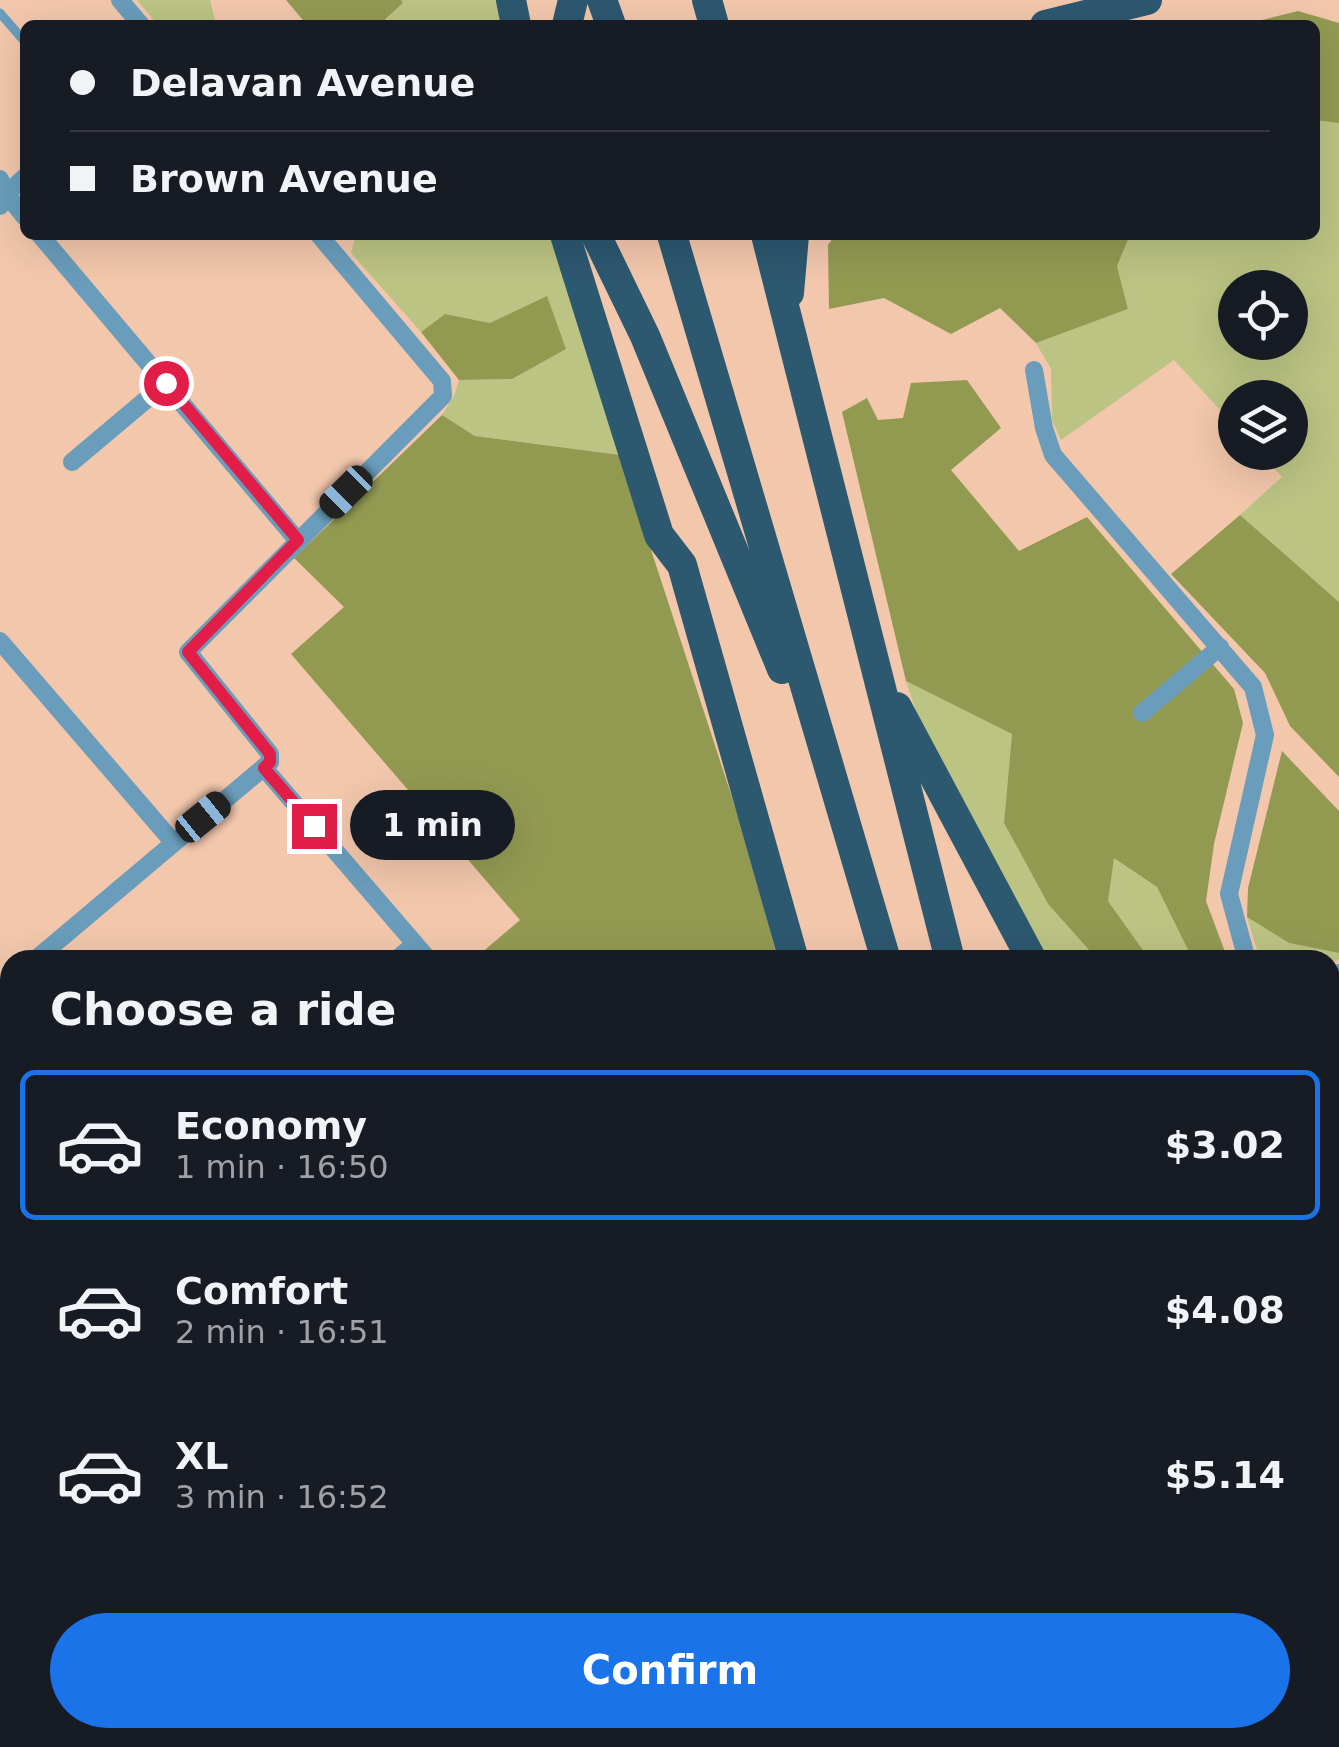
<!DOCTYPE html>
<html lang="en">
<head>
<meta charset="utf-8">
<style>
	:root { --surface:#171b24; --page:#20242c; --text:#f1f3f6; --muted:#9ea1a6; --line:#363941; --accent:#1a73e8 }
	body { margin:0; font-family:"DejaVu Sans",sans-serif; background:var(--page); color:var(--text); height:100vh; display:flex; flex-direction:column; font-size:38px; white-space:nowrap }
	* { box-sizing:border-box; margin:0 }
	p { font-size:32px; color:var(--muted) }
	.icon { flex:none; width:55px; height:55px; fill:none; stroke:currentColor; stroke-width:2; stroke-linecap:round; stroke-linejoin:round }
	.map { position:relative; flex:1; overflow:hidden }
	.sheet { position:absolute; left:0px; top:950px; width:1340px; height:798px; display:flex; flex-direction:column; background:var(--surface); border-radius:30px 30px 0 0; box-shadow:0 10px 40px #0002 }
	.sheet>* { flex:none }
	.banner { position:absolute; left:20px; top:20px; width:1300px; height:220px; border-radius:15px; box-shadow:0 10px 40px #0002; display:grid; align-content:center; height:220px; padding:0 50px; background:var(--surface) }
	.tools { position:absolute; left:1218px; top:270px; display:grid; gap:20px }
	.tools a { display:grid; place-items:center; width:90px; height:90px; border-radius:50%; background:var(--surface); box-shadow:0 10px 40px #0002; font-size:50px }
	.end { position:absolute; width:45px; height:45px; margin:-22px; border:12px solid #e11d48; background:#fff; box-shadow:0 0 0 5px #fff }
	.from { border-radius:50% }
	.bubble { position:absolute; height:70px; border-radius:35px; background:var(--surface); box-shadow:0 10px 40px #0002; font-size:32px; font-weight:600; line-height:70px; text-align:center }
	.car { position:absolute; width:30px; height:60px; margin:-30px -15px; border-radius:12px; box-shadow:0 0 8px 2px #0007; background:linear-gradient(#222 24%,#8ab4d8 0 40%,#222 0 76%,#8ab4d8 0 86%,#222 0) }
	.banner b { display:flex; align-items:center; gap:35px; height:95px; font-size:38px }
	.banner b+b { border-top:2px solid var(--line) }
	.banner i { width:25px; height:25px; background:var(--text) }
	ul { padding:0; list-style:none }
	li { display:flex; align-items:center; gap:30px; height:150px; margin:0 20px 15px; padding:0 30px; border:5px solid transparent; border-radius:15px }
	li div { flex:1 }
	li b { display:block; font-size:38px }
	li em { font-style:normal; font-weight:600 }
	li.selected { border-color:var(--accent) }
	li>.icon { width:90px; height:90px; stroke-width:1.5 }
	h2 { padding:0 50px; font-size:45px; line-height:120px }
	.cta { display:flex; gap:20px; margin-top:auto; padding:20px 50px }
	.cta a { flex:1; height:115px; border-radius:60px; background:var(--accent); color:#fff; font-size:40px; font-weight:600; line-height:115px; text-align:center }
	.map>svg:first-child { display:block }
</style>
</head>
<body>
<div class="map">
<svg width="1339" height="1747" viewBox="0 0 1339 1747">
	<rect width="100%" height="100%" fill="#f2c7ac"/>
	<!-- green -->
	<path fill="#bbc483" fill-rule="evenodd" d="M137,0H210L216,25H158Z
		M401,0H500L505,25H380L403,3Z
		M1319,118L1339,123V602L1240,515L1282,477L1260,453L1290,452V398H1235V426L1174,360L1061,440L1052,420L1051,369L1036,343L1128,309L1117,266L1130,235H1315V120ZM1235,288H1290V342H1235Z
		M356,235H554L620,455L475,436L442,415L454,396L459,380L512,379L490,323L445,314L421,332L351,253Z
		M906,681L1012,734L1004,823L1048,904L1098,960H1046L922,730Z
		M1113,857L1157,887L1193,960H1150L1108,901Z
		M1247,917L1289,943L1339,953V959L1330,964V960H1260Z
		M1339,989V1481L1330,1470V993Z
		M0,1479L10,1490V1611L0,1619Z
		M4,1638L10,1646V1729L3,1735L0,1733V1641Z
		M1330,1733L1339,1747H1206L1201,1738H1330Z
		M280,1738H442L421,1747H269Z
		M583,1738H719L698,1747H587Z
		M882,1738H973L952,1747H853Z"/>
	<!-- forest -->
	<path fill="#929a52" d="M286,0H401L403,3L379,25H307Z
		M1298,11L1339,23V123L1315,120V25H1242Z
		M835,235H1130L1117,266L1128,309L1036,343L1000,308L951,334L884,298L829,309L828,245Z
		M547,296L566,349L512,379L459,380L421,332L445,314L490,323Z
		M967,380L1001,428L951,470L1019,551L1087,517L1234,689L1243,723L1214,844L1206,901L1228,960H1193L1157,887L1114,858L1108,901L1150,960H1098L1048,904L1004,823L1012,734L906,681L842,412L867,398L878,420L903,418L911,383Z
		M442,415L475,436L620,455L744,834L778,960H473L520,920L291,654L344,607L294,558Z
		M1240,515L1339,602V777L1290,726L1265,673L1171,574Z
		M1282,751L1339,811V953L1289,943L1247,917L1248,888Z
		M10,1729V1738H240L229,1747H0V1733L3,1735Z"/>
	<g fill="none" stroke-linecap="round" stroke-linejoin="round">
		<!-- lane -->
		<path stroke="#699dbb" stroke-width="9" d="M0,13L25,42"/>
		<!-- street -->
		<path stroke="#699dbb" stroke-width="18" d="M120,0L141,25
			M0,179L6,194L25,217
			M0,206L6,194L25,177
			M40,235L298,541
			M1034,370L1044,428L1053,455L1253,687L1265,735L1229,894L1247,960
			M72,462L166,383
			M0,641L173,842
			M1142,713L1220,647
			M264,768L429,960
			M35,960L270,762V754L188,652L443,396L442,381L319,235
			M396,960L415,944
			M1330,978L1339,973
			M0,990L10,981
			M0,1292L10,1283
			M0,1629L10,1621
			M487,1738L492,1747
			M446,1747L469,1738
			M985,1747L998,1738"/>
		<!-- secondary -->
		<path stroke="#2682ae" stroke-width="25" d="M252,1747L263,1738"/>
		<!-- highway -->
		<path stroke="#2c5870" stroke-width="30" d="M511,0L516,25
			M602,0L611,25
			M707,0L714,25
			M567,25L573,0
			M1045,25L1147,0
			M565,235L659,535L682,565L794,960
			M596,235L645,336L782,669
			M672,235L886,960
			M766,235L950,960
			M789,293L794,235
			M897,707L1032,960
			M1330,1570L1339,1586
			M1330,1619L1339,1630
			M1330,1690L1339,1701"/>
	</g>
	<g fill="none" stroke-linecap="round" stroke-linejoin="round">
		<!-- route -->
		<path stroke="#e11d48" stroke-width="12" d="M166,383L298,540L188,652L270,754V762L264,768L314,826"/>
	</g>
</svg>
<div class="tools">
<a><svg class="icon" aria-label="locate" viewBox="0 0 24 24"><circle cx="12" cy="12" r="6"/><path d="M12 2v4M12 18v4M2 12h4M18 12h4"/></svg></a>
<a><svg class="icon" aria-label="layers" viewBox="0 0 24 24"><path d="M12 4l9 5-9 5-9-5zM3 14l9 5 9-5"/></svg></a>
</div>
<i class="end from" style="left:166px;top:383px"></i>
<i class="end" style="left:314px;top:826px"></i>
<div class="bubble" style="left:350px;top:790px;width:165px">1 min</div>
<i class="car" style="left:346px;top:492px;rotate:225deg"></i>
<i class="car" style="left:203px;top:817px;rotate:51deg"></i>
<div class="banner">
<b><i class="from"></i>Delavan Avenue</b>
<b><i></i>Brown Avenue</b>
</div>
<section class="sheet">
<h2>Choose a ride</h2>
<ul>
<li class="selected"><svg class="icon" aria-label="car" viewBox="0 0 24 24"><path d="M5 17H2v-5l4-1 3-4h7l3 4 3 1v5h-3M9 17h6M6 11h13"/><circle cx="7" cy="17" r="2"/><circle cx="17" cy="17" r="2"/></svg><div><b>Economy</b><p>1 min · 16:50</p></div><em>$3.02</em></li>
<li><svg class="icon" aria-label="car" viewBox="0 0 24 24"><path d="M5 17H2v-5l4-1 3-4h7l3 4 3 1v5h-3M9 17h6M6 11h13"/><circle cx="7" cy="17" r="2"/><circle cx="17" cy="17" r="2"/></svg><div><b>Comfort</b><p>2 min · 16:51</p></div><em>$4.08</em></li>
<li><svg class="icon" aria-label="car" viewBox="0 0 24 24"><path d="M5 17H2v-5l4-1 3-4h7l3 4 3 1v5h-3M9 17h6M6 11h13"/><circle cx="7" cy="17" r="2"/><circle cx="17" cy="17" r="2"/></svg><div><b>XL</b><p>3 min · 16:52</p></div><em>$5.14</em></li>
</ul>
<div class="cta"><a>Confirm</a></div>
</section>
</div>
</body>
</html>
